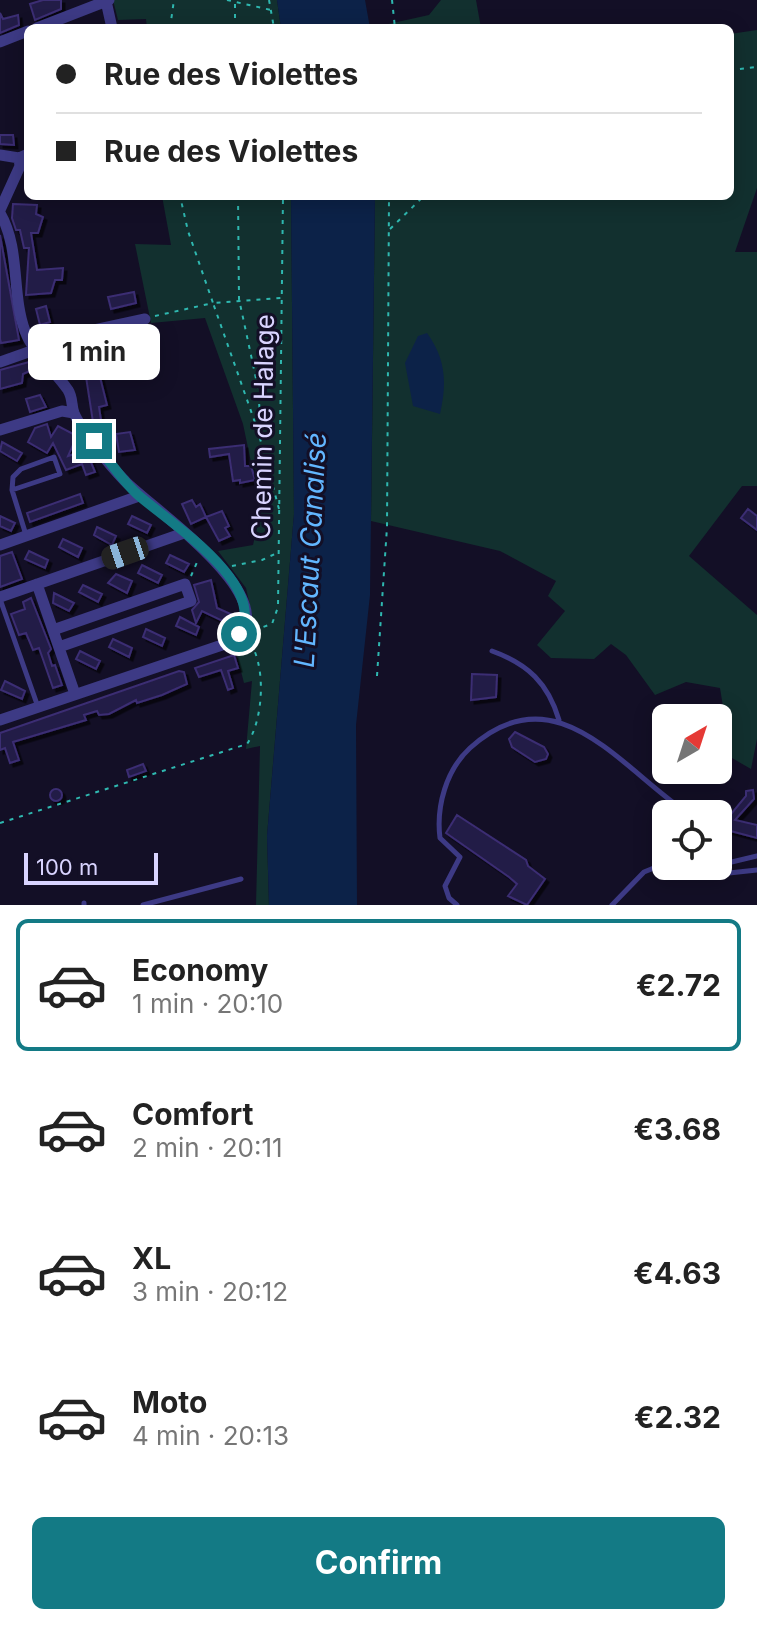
<!DOCTYPE html>
<html lang="en">
<head>
<meta charset="utf-8">
<style>
	:root { --surface:#fff; --page:#f2f2f2; --text:#222; --muted:#767676; --line:#e0e0e0; --accent:#137a85 }
	body { margin:0; font-family:Inter,sans-serif; background:var(--page); color:var(--text); height:100vh; display:flex; flex-direction:column; font-size:30px; white-space:nowrap }
	* { box-sizing:border-box; margin:0 }
	p { font-size:26px; color:var(--muted) }
	.icon { flex:none; width:44px; height:44px; fill:none; stroke:currentColor; stroke-width:2; stroke-linecap:round; stroke-linejoin:round }
	.map { position:relative; height:905px; overflow:hidden }
	.side { display:flex; flex-direction:column; background:var(--surface); flex:1 }
	.side>* { flex:none }
	.guide { position:absolute; left:24px; top:24px; width:710px; height:176px; border-radius:12px; box-shadow:0 4px 20px #0003; display:grid; align-content:center; height:176px; padding:0 32px; background:var(--surface) }
	.needle { width:52px; rotate:39deg }
	.tools { position:absolute; left:652px; top:704px; display:grid; gap:16px }
	.tools a { display:grid; place-items:center; width:80px; height:80px; border-radius:12px; background:var(--surface); box-shadow:0 4px 20px #0003; font-size:40px }
	.scale { position:absolute; left:24px; bottom:20px; width:134px; box-sizing:border-box; padding-left:8px; border:4px solid #d9d4ff; border-top:0; font-size:22px; line-height:28px; white-space:nowrap; color:#d9d4ff; -webkit-text-stroke:6px #130f26; paint-order:stroke }
	.end { position:absolute; width:36px; height:36px; margin:-18px; border:10px solid #137a85; background:#fff; box-shadow:0 0 0 4px #fff }
	.from { border-radius:50% }
	.bubble { position:absolute; height:56px; border-radius:12px; background:var(--surface); box-shadow:0 4px 20px #0003; font-size:26px; font-weight:700; line-height:56px; text-align:center }
	.car { position:absolute; width:24px; height:48px; margin:-24px -12px; border-radius:10px; box-shadow:0 0 6px 2px #0007; background:linear-gradient(#222 24%,#8ab4d8 0 40%,#222 0 76%,#8ab4d8 0 86%,#222 0) }
	.guide b { display:flex; align-items:center; gap:28px; height:76px; font-size:30px }
	.guide b+b { border-top:2px solid var(--line) }
	.guide i { width:20px; height:20px; background:var(--text) }
	ul { padding:14px 0 0; list-style:none }
	li { display:flex; align-items:center; gap:24px; height:132px; margin:0 16px 12px; padding:0 16px; border:4px solid transparent; border-radius:12px }
	li div { flex:1 }
	li b { display:block; font-size:30px }
	li em { font-style:normal; font-weight:700 }
	li.current { border-color:var(--accent) }
	li>.icon { width:72px; height:72px; stroke-width:1.5 }
	.button { display:flex; gap:16px; margin-top:auto; padding:16px 32px }
	.button a { flex:1; height:92px; border-radius:12px; background:var(--accent); color:#fff; font-size:32px; font-weight:700; line-height:92px; text-align:center }
	.map>svg:first-child { display:block }
</style>
</head>
<body>
<div class="map">
<svg width="757" height="905" viewBox="0 0 757 905">
	<defs>
		<filter id="shadow"><feDropShadow dx="3.5" dy="3.5" stdDeviation="0" flood-color="#0009"/></filter>
	</defs>
	<rect width="100%" height="100%" fill="#130f26"/>
	<!-- green -->
	<path fill="#12302f" d="M113,0H277L281,28H147L146,19L118,20Z
		M441,0H476L481,28H370L429,15Z
		M757,30V188L735,252H757V486H742L689,556L757,615V739L751,769L725,754L726,725L720,688L686,682L655,695L626,655L611,644L594,659L551,658L537,645L565,611L548,596L556,581L500,551L371,521L375,196H730V34Z
		M162,196H291L294,514L267,836L269,905H256L260,746L246,749L252,681L244,683L236,652L257,636L246,588L218,551L253,545L261,510L243,424L205,318L151,323L135,244L171,245Z"/>
	<!-- water -->
	<path fill="#0c2248" d="M277,0H365L370,28H281Z
		M291,196H375L370,595L356,725L357,905H269L267,836L294,514Z
		M427,333C446,359 447,383 440,414L413,406L405,363L418,336Z"/>
	<!-- building -->
	<path fill="#241b47" stroke="#3b2d73" stroke-width="2" filter="url(#shadow)" d="M43,0H61V9L35,20L30,4Z
		M0,13L3,19L18,15L19,25L0,33Z
		M0,135H13L14,145L0,144Z
		M13,204L37,205L36,214L43,217L38,233H31L37,270L63,268L62,280H55L51,293L26,295L29,248H24L20,230H16L12,218Z
		M0,235L19,340L1,343L0,339Z
		M134,292L136,303L111,309L108,297Z
		M46,306L50,322L40,325L36,309Z
		M107,337L111,354L97,357L93,340Z
		M144,337L146,346L133,349L131,340Z
		M96,361L107,405L99,407L101,420L93,422L84,364Z
		M29,362L32,370L23,374L22,383L0,389V370Z
		M40,395L46,407L30,412L26,399Z
		M47,424L51,437L58,426L77,436L68,456L87,450L94,458L90,460L95,472L86,475L82,464L66,470L53,443L47,453L28,442L35,428Z
		M130,432L135,450L119,452L116,434Z
		M2,442L22,453L17,461L0,451Z
		M244,445L245,466H251L255,480L240,483V480L233,481L229,454L210,457L209,449Z
		M80,494L83,503L30,522L27,513Z
		M192,500L196,507L200,504L206,517L191,524L182,504Z
		M748,509L757,516V530L741,518Z
		M222,511L229,526L225,528L230,536L219,541L206,517Z
		M0,516L15,523L11,531L0,526Z
		M132,516L151,525L147,533L128,524Z
		M97,527L116,536L112,545L94,535Z
		M63,539L82,548L78,557L59,547Z
		M29,551L48,560L45,568L25,559Z
		M12,552L22,579L0,587V556Z
		M170,555L189,564L184,572L166,563Z
		M142,565L162,575L158,583L138,573Z
		M116,574L132,581L127,593L108,583Z
		M211,580L217,608L233,615L229,624L202,611L196,623L192,610L199,602L194,585Z
		M83,585L102,594L98,602L79,592Z
		M54,593L74,603L69,611L53,603Z
		M31,598L51,649L48,653L52,666L55,665L62,685L53,688L39,648L33,650L26,633L19,635L11,614L25,609L23,602Z
		M180,617L199,627L196,635L176,626Z
		M146,629L165,638L162,646L143,637Z
		M113,639L132,648L129,657L109,647Z
		M80,651L100,661L96,669L76,659Z
		M234,655L238,668L228,671L233,688L228,690L221,670L199,677L195,668Z
		M179,671L184,672L187,684L162,695L137,703L136,700L109,714L99,715L97,711L84,715L86,720L13,742L19,760L10,763L5,748L0,750V733Z
		M472,674L497,675L496,697L471,700Z
		M5,681L25,691L22,699L1,690Z
		M515,732L544,747L548,754L546,759L535,762L512,747L509,739Z
		M143,764L146,771L129,777L127,770Z
		M50 795a6 6 0 1 1 12 0a6 6 0 1 1-12 0Z
		M753,790L754,799L735,820L757,825V838L727,830L722,825L746,796V791Z
		M457,815L526,860L528,866L545,879L527,905L508,896L517,884L509,877L446,833Z"/>
	<g fill="none" stroke-linecap="round" stroke-linejoin="round">
		<!-- path -->
		<path stroke="#2fb8b0" stroke-width="2" stroke-dasharray="4 6" stroke-linecap="butt" d="M227,0L271,10
			M269,0L274,28
			M392,0L395,28
			M170,28L174,0
			M235,28V0
			M730,70L757,67
			M238,196L239,299L258,388L262,443
			M390,229L424,196
			M155,316L213,303L188,231L180,196
			M279,509L258,431L213,303L281,298
			M232,566L262,560L279,552
			M191,576L198,560
			M254,630L272,624L278,607L283,196
			M377,676L387,527L389,196
			M0,823L247,744C264,719 267,662 247,638"/>
		<!-- lane -->
		<path stroke="#3d3a85" stroke-width="5" d="M12,490L60,474L54,457L21,469L13,477L12,490L26,535
			M0,599L38,707
			M492,651C528,664 548,683 559,720
			M718,865L729,873L757,870
			M715,866L757,856
			M84,903V905
			M143,905L241,879
			M457,905L449,898L445,886L460,857L440,838C436,807 446,770 470,748C556,670 621,769 689,814
			M612,905L644,872L666,863"/>
		<!-- street -->
		<path stroke="#3d3a85" stroke-width="11" d="M106,1L112,28
			M37,28L109,0
			M0,42L28,31
			M0,155L19,158L28,154
			M0,210L20,166L19,158
			M0,213C21,250 11,293 25,331C33,353 55,371 68,390C73,398 71,405 74,413C81,430 111,467 125,481C148,506 298,606 228,643L0,720
			M0,362L85,332L145,319
			M0,430L62,411L74,413
			M0,545L139,496
			M37,584L75,694
			M0,597L184,533
			M53,630L185,584L191,601L59,647"/>
	</g>
	<g fill="none" stroke-linecap="round" stroke-linejoin="round">
		<!-- route -->
		<path stroke="#137a85" stroke-width="10" d="M94,441C108,459 120,478 137,494C167,521 270,585 239,634"/>
	</g>
	<g text-anchor="middle" stroke-width="6" stroke-linejoin="round" paint-order="stroke">
		<!-- street labels -->
		<g font-size="26" fill="#d9d4ff" stroke="#130f26">
			<text transform="translate(263 427) rotate(-89)" y="9">Chemin de Halage</text>
		</g>
		<!-- water labels -->
		<g font-size="28" font-style="italic" fill="#62b6ff" stroke="#130f26">
			<text transform="translate(310 550) rotate(-87)" y="10">L'Escaut Canalisé</text>
		</g>
	</g>
</svg>
<div class="tools">
<a><svg class="needle" viewBox="-14 -14 28 28"><path d="M0-13l5 13h-10z" fill="#e53935"/><path d="M0 13l5-13h-10z" fill="#767676"/></svg></a>
<a><svg class="icon" aria-label="locate" viewBox="0 0 24 24"><circle cx="12" cy="12" r="6"/><path d="M12 2v4M12 18v4M2 12h4M18 12h4"/></svg></a>
</div>
<div class="scale">100 m</div>
<i class="end from" style="left:239px;top:634px"></i>
<i class="end" style="left:94px;top:441px"></i>
<div class="bubble" style="left:28px;top:324px;width:132px">1 min</div>
<i class="car" style="left:125px;top:553px;rotate:251deg"></i>
<div class="guide">
<b><i class="from"></i>Rue des Violettes</b>
<b><i></i>Rue des Violettes</b>
</div>
</div>
<section class="side">
<ul>
<li class="current"><svg class="icon" aria-label="car" viewBox="0 0 24 24"><path d="M5 17H2v-5l4-1 3-4h7l3 4 3 1v5h-3M9 17h6M6 11h13"/><circle cx="7" cy="17" r="2"/><circle cx="17" cy="17" r="2"/></svg><div><b>Economy</b><p>1 min · 20:10</p></div><em>€2.72</em></li>
<li><svg class="icon" aria-label="car" viewBox="0 0 24 24"><path d="M5 17H2v-5l4-1 3-4h7l3 4 3 1v5h-3M9 17h6M6 11h13"/><circle cx="7" cy="17" r="2"/><circle cx="17" cy="17" r="2"/></svg><div><b>Comfort</b><p>2 min · 20:11</p></div><em>€3.68</em></li>
<li><svg class="icon" aria-label="car" viewBox="0 0 24 24"><path d="M5 17H2v-5l4-1 3-4h7l3 4 3 1v5h-3M9 17h6M6 11h13"/><circle cx="7" cy="17" r="2"/><circle cx="17" cy="17" r="2"/></svg><div><b>XL</b><p>3 min · 20:12</p></div><em>€4.63</em></li>
<li><svg class="icon" aria-label="car" viewBox="0 0 24 24"><path d="M5 17H2v-5l4-1 3-4h7l3 4 3 1v5h-3M9 17h6M6 11h13"/><circle cx="7" cy="17" r="2"/><circle cx="17" cy="17" r="2"/></svg><div><b>Moto</b><p>4 min · 20:13</p></div><em>€2.32</em></li>
</ul>
<div class="button"><a>Confirm</a></div>
</section>
</body>
</html>
